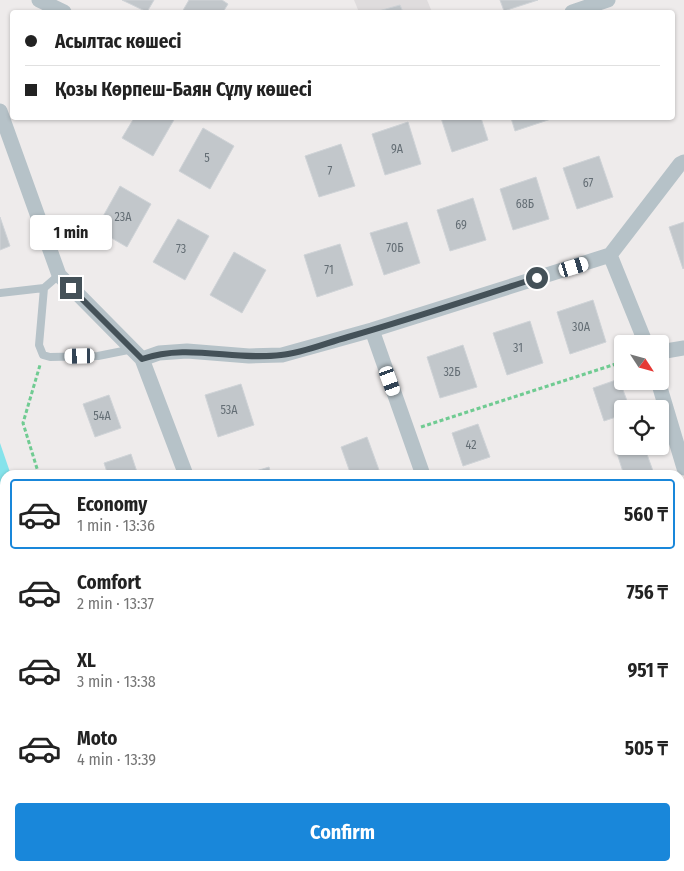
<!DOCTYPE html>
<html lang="en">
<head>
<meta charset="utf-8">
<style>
	:root { --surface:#fff; --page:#f2f2f2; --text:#222; --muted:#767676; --line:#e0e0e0; --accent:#1987da }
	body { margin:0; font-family:"Fira Sans Condensed",sans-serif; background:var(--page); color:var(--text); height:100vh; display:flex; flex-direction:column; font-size:19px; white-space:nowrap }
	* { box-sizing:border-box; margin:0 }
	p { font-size:16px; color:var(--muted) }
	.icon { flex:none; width:28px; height:28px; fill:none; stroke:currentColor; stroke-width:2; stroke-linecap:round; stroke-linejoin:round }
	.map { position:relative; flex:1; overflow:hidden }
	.side { position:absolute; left:0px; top:470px; width:685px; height:401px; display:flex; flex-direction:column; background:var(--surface); border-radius:15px 15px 0 0; box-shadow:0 1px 4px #0004 }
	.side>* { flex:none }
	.guide { position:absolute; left:10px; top:10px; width:665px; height:110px; border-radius:5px; box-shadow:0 1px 4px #0004; display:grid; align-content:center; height:110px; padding:0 15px; background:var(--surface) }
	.needle { width:32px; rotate:126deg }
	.fabs { position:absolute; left:614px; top:335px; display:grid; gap:10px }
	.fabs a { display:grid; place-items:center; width:55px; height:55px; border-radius:5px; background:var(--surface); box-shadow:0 1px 4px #0004; font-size:25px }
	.end { position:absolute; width:22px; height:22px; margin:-11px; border:6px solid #445158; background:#fff; box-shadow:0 0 0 2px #fff }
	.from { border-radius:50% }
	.bubble { position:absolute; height:35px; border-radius:5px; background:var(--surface); box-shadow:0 1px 4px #0004; font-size:16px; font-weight:700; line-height:35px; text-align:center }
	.car { position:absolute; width:15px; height:30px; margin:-15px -8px; border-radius:6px; box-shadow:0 0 4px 1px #0007; background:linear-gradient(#fff 24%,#345 0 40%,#fff 0 76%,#345 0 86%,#fff 0) }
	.guide b { display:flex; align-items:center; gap:18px; height:48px; font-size:19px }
	.guide b+b { border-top:1px solid var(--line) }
	.guide i { width:12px; height:12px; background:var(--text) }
	ul { padding:9px 0 0; list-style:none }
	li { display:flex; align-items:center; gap:15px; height:70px; margin:0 10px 8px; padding:0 5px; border:2px solid transparent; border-radius:5px }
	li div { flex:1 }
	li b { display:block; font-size:19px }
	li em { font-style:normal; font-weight:700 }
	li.active { border-color:var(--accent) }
	li>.icon { width:45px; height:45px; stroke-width:1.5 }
	.primary-button { display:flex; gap:10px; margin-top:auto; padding:10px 15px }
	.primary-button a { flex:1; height:58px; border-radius:5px; background:var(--accent); color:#fff; font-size:20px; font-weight:700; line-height:58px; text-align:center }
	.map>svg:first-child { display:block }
</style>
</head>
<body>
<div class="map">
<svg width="684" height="871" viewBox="0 0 684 871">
	<rect width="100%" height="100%" fill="#eeebeb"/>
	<!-- education -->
	<path fill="#dfdcdd" d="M354,0H427L432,12H359Z"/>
	<!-- water -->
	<path fill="#85e3eb" d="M0,443L11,475H5V609L0,588Z
		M48,866H110L111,871H49Z"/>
	<!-- building -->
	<path fill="#c2c7cb" stroke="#cfd3d7" d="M122,0H154L147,12Z
		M189,0H222L228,4L223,12H182Z
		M500,0H538L504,11Z
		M400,5L403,12H375Z
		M134,118H175L153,156L122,138Z
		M441,118H481L488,140L452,152Z
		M511,118H551V119L515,131Z
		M408,122L421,164L385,175L372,134Z
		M203,128L234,146L210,189L179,171Z
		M341,144L355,186L319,197L305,156Z
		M599,156L613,197L577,209L563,168Z
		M536,177L549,219L513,230L500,189Z
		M120,186L151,204L127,247L96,229Z
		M473,198L486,240L450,251L437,210Z
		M0,217L10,246L0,250Z
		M178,219L209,236L185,280L153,262Z
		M407,222L420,263L384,275L370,233Z
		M684,222V268L683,269L669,227Z
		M340,244L353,285L317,297L304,255Z
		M234,252L266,270L242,313L210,295Z
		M593,300L606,342L570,354L557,312Z
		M530,321L543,363L507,375L493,333Z
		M463,345L477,387L440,398L427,357Z
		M619,379L630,409H622V415L604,421L593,388Z
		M241,384L254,425L218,437L205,395Z
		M109,395L121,428L95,437L83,404Z
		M478,424L490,457L463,466L452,433Z
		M367,437L379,470L366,475H351L341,447Z
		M622,445L644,446L653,471L641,475H624L615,447Z
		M131,454L138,475H108L104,463Z
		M269,467L271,475H243Z
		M684,559V596L680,597V560Z
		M681,824L684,837V868L673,871H646L645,866H680Z
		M480,866H486L488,871H466Z"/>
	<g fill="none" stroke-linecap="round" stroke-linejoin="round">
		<!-- path -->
		<path stroke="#70cb92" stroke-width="3" stroke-dasharray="4 2.5" stroke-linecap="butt" d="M421,427L622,362
			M39,475L23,423L40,365
			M0,591L5,590
			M0,680L5,714
			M133,866L134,871
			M18,871L24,868L30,871"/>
		<!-- lane -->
		<path stroke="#b6c2c8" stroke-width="8" d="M44,288L39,345L43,355L50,357L98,356L133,349
			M0,293L44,288L59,275
			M569,866L570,871
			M190,871L197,866"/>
		<!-- street -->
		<path stroke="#b6c2c8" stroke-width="15" d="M39,0L64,12
			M572,12L608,0
			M0,111L59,275L142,359L186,475
			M610,255L646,344
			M372,330L423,475
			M660,352L684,348
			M142,359L159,353L187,351L249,356L282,355L372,330L610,255L680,164L684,162
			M658,381L684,468
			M680,718L684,717"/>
	</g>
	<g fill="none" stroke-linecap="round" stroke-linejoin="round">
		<!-- route -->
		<path stroke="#445158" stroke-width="6" d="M71,288L142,359C188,343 234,361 281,355C303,353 326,343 348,337C411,319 474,298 537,278"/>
	</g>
	<g text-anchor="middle" stroke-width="4" stroke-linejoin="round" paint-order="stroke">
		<!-- number labels -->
		<g font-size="12" fill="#646e75">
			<text x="397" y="153">9А</text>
			<text x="207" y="162">5</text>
			<text x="330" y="175">7</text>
			<text x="588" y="187">67</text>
			<text x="525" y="208">68Б</text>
			<text x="123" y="221">23А</text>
			<text x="461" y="229">69</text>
			<text x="395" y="252">70Б</text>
			<text x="181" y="253">73</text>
			<text x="329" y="274">71</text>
			<text x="581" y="331">30А</text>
			<text x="518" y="352">31</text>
			<text x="452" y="376">32Б</text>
			<text x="229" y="414">53А</text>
			<text x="102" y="420">54А</text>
			<text x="471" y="449">42</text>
		</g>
	</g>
</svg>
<div class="fabs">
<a><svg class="needle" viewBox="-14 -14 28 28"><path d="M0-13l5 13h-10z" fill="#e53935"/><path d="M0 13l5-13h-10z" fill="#767676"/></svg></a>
<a><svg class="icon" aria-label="locate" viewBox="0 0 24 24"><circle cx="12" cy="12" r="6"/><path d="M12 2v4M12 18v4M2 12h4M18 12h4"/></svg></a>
</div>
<i class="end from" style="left:537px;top:278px"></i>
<i class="end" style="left:71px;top:288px"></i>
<div class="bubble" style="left:30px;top:215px;width:82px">1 min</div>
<i class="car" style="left:574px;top:267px;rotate:73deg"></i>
<i class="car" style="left:80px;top:356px;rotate:269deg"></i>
<i class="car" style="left:390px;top:381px;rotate:160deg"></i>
<div class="guide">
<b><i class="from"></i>Асылтас көшесі</b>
<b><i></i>Қозы Көрпеш-Баян Сұлу көшесі</b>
</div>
<section class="side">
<ul>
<li class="active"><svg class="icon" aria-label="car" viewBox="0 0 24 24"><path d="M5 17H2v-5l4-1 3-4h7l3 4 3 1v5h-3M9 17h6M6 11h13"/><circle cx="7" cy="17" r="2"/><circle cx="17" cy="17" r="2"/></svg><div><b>Economy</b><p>1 min · 13:36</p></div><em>560 ₸</em></li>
<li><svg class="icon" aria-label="car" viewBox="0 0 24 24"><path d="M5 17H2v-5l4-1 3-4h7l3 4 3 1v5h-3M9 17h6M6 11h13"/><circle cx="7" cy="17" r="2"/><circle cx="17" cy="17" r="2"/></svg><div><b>Comfort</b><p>2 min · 13:37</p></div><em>756 ₸</em></li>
<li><svg class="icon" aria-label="car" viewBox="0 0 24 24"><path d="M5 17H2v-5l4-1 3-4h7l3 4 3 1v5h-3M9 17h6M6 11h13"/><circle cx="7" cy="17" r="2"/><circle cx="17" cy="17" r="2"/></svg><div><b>XL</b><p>3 min · 13:38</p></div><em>951 ₸</em></li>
<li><svg class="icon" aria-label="car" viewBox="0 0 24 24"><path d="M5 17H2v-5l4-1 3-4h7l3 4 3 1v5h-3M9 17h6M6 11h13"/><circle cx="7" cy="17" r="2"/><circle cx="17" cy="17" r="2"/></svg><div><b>Moto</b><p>4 min · 13:39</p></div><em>505 ₸</em></li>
</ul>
<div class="primary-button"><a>Confirm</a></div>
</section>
</div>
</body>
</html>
